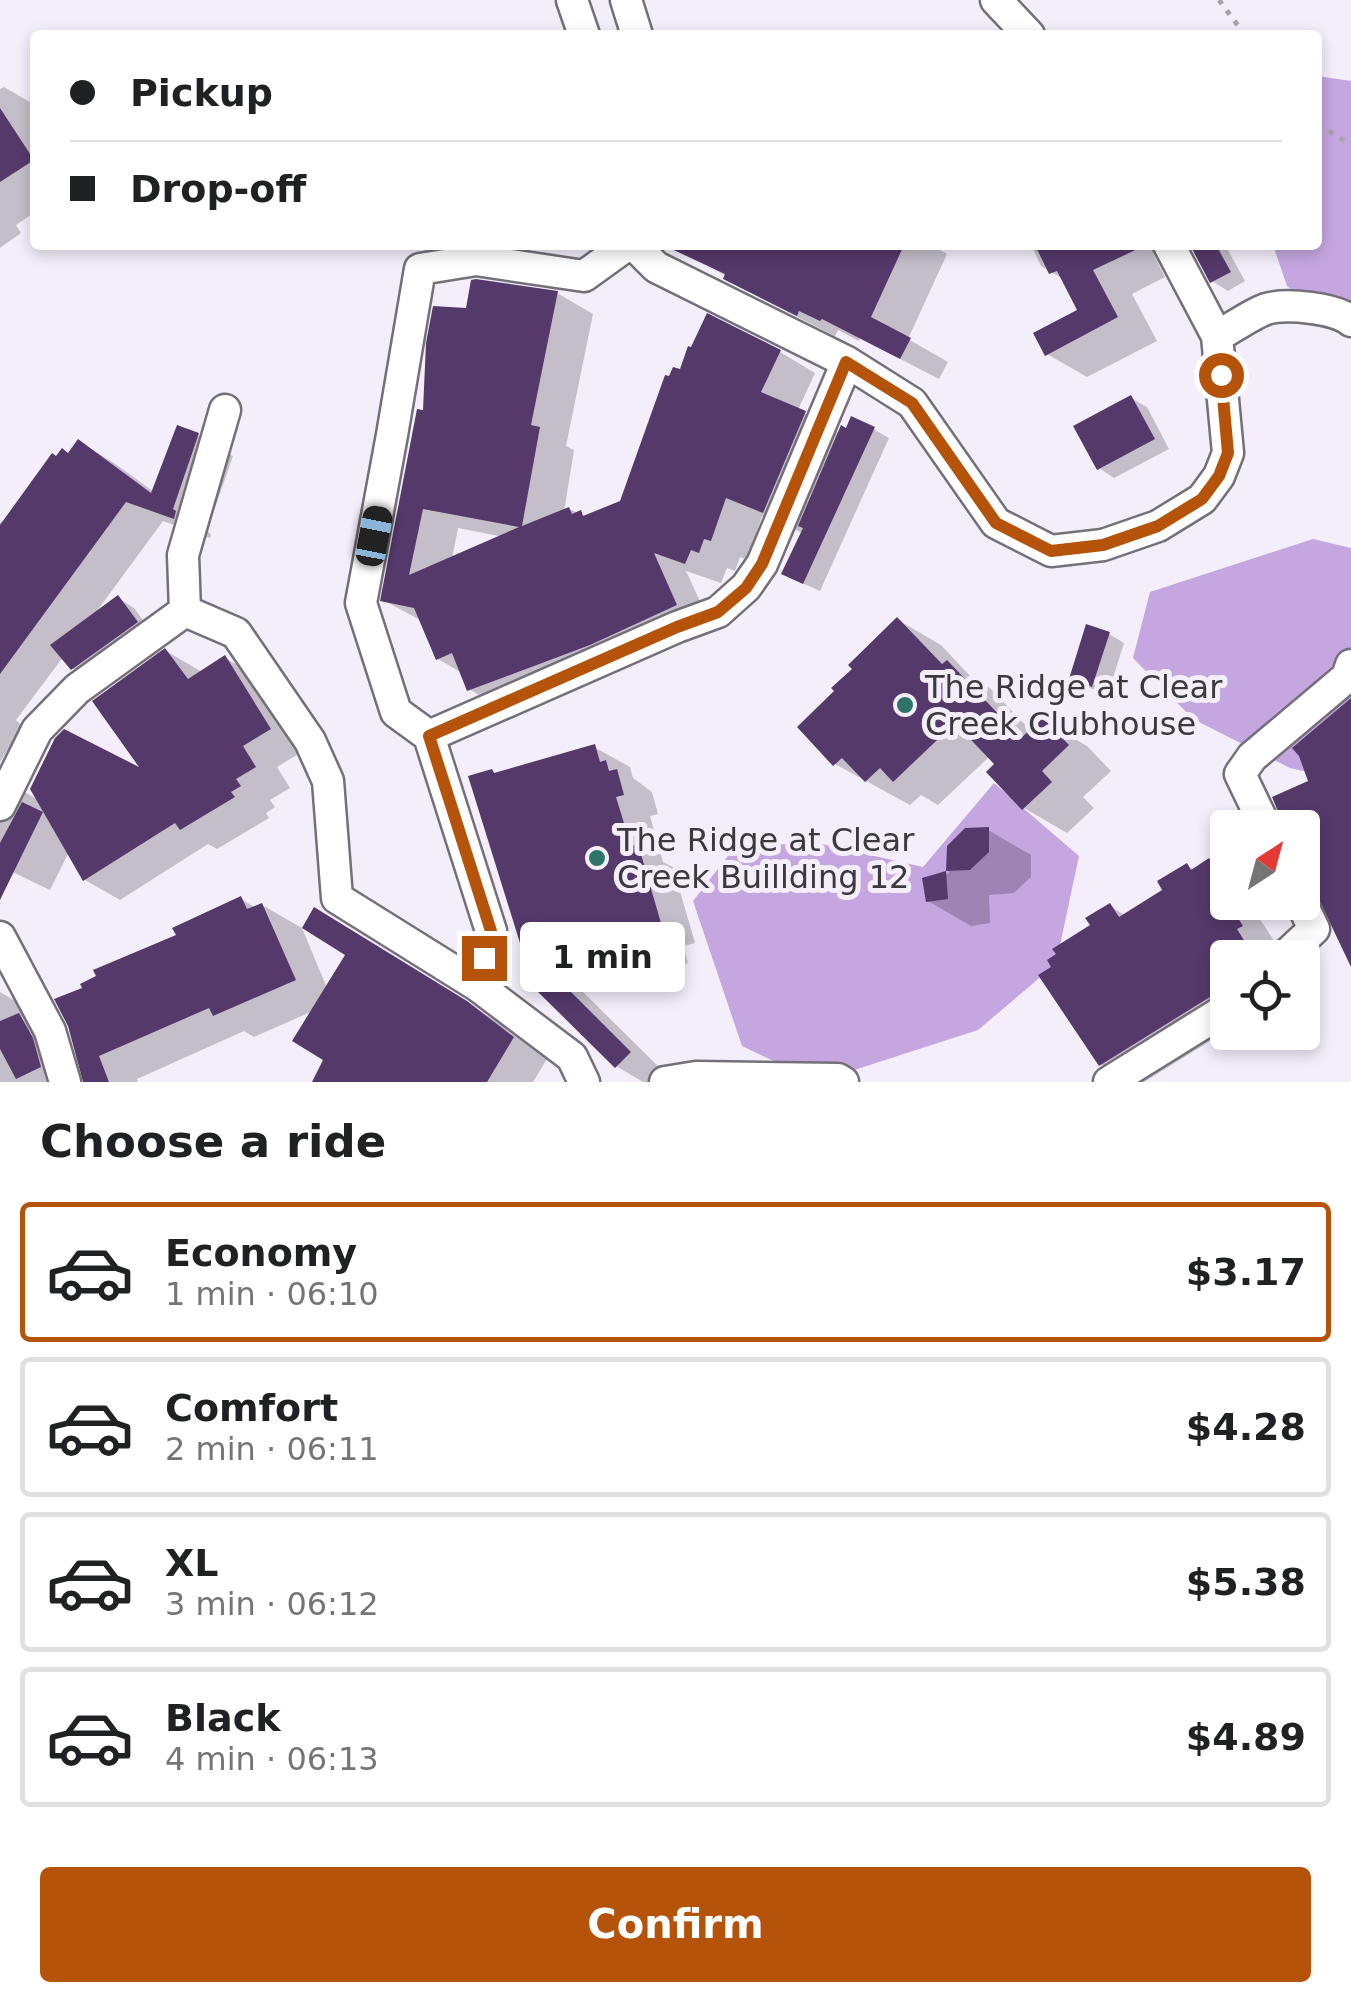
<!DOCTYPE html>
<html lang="en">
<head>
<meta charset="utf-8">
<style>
	:root { --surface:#fff; --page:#f6f6f6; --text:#202124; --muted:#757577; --line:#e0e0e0; --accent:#b45309 }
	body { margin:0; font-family:"DejaVu Sans",sans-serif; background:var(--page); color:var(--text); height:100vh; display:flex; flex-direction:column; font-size:38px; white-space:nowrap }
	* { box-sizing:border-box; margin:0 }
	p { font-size:32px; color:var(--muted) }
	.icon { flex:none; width:55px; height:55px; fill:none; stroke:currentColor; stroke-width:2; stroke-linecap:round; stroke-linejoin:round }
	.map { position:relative; height:1082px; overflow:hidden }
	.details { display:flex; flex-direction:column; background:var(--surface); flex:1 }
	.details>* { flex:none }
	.hud { position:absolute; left:30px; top:30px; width:1292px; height:220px; border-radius:10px; box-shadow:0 5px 15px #0003; display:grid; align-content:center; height:220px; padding:0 40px; background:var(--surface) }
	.needle { width:65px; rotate:36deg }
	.controls { position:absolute; left:1210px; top:810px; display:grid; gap:20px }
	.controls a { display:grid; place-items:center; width:110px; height:110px; border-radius:10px; background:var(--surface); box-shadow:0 5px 15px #0003; font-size:50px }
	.end { position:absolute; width:45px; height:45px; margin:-22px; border:12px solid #b45309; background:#fff; box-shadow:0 0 0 5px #fff }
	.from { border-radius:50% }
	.bubble { position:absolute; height:70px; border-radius:10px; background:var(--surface); box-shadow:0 5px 15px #0003; font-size:32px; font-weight:800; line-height:70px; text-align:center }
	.car { position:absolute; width:30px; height:60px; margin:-30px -15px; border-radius:12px; box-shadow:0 0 8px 2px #0007; background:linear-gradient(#222 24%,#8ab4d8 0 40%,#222 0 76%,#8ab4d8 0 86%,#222 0) }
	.hud b { display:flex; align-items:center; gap:35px; height:95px; font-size:38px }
	.hud b+b { border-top:2px solid var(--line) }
	.hud i { width:25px; height:25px; background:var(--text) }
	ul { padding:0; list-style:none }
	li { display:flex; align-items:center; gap:30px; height:140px; margin:0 20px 15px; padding:0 20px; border:5px solid var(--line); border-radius:10px }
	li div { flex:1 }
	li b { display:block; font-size:38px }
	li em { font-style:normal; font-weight:800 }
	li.selected { border-color:var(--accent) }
	li>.icon { width:90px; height:90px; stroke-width:1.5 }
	h2 { padding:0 40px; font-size:45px; line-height:120px }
	.primary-button { display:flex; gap:20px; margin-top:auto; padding:20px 40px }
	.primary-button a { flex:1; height:115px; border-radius:10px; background:var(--accent); color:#fff; font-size:40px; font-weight:800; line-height:115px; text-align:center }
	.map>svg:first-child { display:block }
</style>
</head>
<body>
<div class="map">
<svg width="1351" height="1082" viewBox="0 0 1351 1082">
	<rect width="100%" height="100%" fill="#f4eefa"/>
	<!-- forest -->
	<path fill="#c5a6e0" d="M1318,76L1351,81V331L1287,286L1273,245H1318Z
		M1313,539L1351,548V782L1290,768L1193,719L1133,658L1150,592Z
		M994,783L1079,856L1056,964L978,1030L817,1082L742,1046L693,901L734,848L813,842L923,867Z"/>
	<!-- shadow -->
	<path fill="#0003" fill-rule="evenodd" d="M4,87L35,105V212L16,225L21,233L0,248V89Z
		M702,245H932L947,254L908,339L948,362L939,379L860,338L859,341L838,330L835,336L764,300L696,258Z
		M1031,245H1156L1158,250L1153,253L1165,277L1132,294L1157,341L1087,377L1047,354L1081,311L1065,280L1041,266Z
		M1193,245H1225L1245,281L1228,291L1212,281Z
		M557,293L593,314L566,446L574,450L564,512L569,509L587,517L622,503L780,352L815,373L798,410L840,433L873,429L889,438L820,591L800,582L803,533L762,516L747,560L740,557L735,571L727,568L721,583L686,571L711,625L504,710L469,689L462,673L438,659L422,621L383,600L425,413L468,310ZM458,528L504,537L452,559Z
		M1131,398L1147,407L1169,449L1114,478L1099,468Z
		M198,436L233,456L207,531L211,534L210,538L163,521L94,615L118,598L134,608L152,632L88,678L72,668L63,657L16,720L23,727L0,762V523L2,521L5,522L69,455L79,442L114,463L154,492Z
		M898,620L941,645L971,677L990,688L1032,732L1044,721L1087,746L1111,771L1083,797L1094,808L1067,833L1024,808L998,764L990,756L938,805L921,795L910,805L835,764L800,727L838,691Z
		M1109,634L1124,643L1108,694L1087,687L1072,678Z
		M166,651L202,672L225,658L260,678L305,750L277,767L290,788L270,800L275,807L266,813L269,818L217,849L208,844L120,900L85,880L69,852L50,890L0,866V779L39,800L147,773Z
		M594,747L630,767L633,778L652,792L658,814L650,816L663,862L673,867L695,943L683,946L688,963L583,992L665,1073L656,1082H643L616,1066L536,987L492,771L498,775Z
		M988,830L1031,855V877L1014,893L989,895L990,923L971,926L928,901L924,880L949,873V847Z
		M1209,861L1228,872V902H1259L1263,909L1256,913L1278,947L1277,958H1228V1030L1144,1082H1131L1101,1064L1093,926L1110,906L1126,916L1166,890L1187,866L1195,870Z
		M241,899L256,908L262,905L302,928L327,988L349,954L350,930L502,1025L547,1059L533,1082H314L326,1059L313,1011L254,1037L244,1031L137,1079L138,1082H86L85,989Z
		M0,992L36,1013L77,1082H0Z"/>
	<!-- building -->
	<path fill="#55396b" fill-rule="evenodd" d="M0,108L34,160L0,182Z
		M663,245H904L871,317L911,338L900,359L822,319L820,321L799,311L797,316L723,279L725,274Z
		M1035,245H1146L1093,270L1118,317L1045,356L1033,333L1077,310L1057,271L1049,274Z
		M1190,245H1216L1231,272L1210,283Z
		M476,279L558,291L531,425L540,427L522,526L569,507L572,514L581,510L583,516L620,501L665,375L669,376L673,367L680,369L688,346L691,347L707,313L781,350L761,392L806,411L763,513L726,498L711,541L704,539L699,553L691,550L685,564L654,553L677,605L590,645L467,691L452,653L436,660L414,608L380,601L417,409L423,410L426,343L433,306L466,308L471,280ZM423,509L519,527L409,575Z
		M1131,395L1155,439L1097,470L1073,426Z
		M851,416L875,427L803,584L781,574L803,528L798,526L841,425L846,428Z
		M177,425L199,433L173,509L176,511L174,519L126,502L0,674V525L52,453L56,456L62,448L68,453L78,439L151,493Z
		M118,595L138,622L71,670L50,645Z
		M897,617L942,664L947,660L1021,738L1043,718L1069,745L1042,771L1052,782L1022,810L986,772L994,764L955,723L893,782L880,768L865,782L842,758L833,766L797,727L834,691L831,688L852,669L848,665Z
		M1086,624L1110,632L1092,687L1069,679Z
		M165,648L188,679L225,655L271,729L243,746L256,767L236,779L241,786L231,792L235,797L180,830L175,823L83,881L30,789L55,738L64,729L139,767L92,701Z
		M1351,698V967L1302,864V828H1285L1272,797L1308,781L1299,756L1292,748Z
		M595,744L600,762L606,760L609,771L617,769L624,795L616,797L631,846L638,844L661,923L649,927L654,943L551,972L631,1052L615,1068L534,988L468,776L492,769L494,773Z
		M22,802L43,812L0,900V843Z
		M989,827V852L970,870L946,871L947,846L965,828Z
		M1209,858L1228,886V902L1243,926L1237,929L1255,958H1228V989L1218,992L1099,1066L1038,975L1051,967L1047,960L1056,954L1052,949L1090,925L1085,918L1110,903L1119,917L1162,890L1157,881L1187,863L1191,870Z
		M946,871L948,899L926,902L922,878Z
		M241,896L247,909L262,903L296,980L213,1016L209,1008L99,1056L109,1082H83L68,1026L54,999L82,988L80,984L96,976L93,970L176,935L172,928Z
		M314,907L467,1001L514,1037L487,1082H312L323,1060L292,1041L345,955L302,928Z
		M19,1013L33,1038L41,1067L16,1079L0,1049V1021Z"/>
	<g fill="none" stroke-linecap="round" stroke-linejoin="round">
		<!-- street casing -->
		<g stroke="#746f79" stroke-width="35">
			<path id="street" d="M572,0L584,35
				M626,0L637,35
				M996,0L1029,35
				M627,245L584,276L476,260L420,269L392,435L361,603L396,712L429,736L677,627L718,612L746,587L762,564L847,362
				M634,245L656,267L847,362L912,403L996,523L1051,551L1103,545L1158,526L1202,499L1219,476L1228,453L1217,336L1169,245
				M1217,336C1233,328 1250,315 1266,309C1286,303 1336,308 1351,321
				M225,410L183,555L185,611L236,633L310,741L328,781L337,898L478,986L491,931L429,736
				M0,805L37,730L77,689L185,611
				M1266,828L1240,774L1252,757L1347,677L1351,665
				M0,937L50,1031L65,1082
				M1283,958L1314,929L1301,902
				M478,986L572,1057L584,1082
				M665,1082L696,1077L838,1079L843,1082
				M1109,1082L1228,1008"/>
		</g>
		<!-- path -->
		<path stroke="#a7a3ab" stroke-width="5" stroke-dasharray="5 8" stroke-linecap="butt" d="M1219,0L1245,35
			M1318,124L1351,145"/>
		<!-- street -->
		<use href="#street" stroke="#fff" stroke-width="30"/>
	</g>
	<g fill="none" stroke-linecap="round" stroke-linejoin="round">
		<!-- route -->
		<path stroke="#b45309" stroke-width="12" d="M484,958L491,931L429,736L677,627L718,612L746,588L762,564L846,362L912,403L996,523L1051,551L1103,545L1158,526L1202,499L1219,476L1228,453L1221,375"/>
	</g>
	<!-- markers -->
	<g fill="#2d746b" stroke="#f4eefa" stroke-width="4">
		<circle cx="905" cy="705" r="10"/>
		<circle cx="597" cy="858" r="10"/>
	</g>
	<g text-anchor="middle" stroke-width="10" stroke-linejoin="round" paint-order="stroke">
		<!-- poi labels -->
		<g font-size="32" fill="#3b393d" stroke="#f4eefa" text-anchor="start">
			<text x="925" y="698">The Ridge at Clear<tspan x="925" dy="37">Creek Clubhouse</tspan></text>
			<text x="617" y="851">The Ridge at Clear<tspan x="617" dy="37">Creek Buillding 12</tspan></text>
		</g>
	</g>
</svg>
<div class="controls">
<a><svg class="needle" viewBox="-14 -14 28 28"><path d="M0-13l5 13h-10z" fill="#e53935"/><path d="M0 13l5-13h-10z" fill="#757577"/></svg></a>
<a><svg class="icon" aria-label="locate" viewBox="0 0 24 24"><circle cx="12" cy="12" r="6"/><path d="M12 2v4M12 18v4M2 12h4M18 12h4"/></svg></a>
</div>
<i class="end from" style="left:1221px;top:375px"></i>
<i class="end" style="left:484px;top:958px"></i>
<div class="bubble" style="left:520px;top:922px;width:165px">1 min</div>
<i class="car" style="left:374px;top:536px;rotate:11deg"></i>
<div class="hud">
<b><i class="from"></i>Pickup</b>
<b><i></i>Drop-off</b>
</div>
</div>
<section class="details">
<h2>Choose a ride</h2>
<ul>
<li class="selected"><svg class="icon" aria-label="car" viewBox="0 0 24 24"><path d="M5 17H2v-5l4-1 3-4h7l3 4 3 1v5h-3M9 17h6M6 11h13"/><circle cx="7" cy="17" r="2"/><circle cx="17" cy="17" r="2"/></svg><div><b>Economy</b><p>1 min · 06:10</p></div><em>$3.17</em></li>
<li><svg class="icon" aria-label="car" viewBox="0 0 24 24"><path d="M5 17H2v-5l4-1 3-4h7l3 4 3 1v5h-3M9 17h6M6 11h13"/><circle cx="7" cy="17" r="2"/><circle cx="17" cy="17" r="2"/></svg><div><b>Comfort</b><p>2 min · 06:11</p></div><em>$4.28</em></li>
<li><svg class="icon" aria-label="car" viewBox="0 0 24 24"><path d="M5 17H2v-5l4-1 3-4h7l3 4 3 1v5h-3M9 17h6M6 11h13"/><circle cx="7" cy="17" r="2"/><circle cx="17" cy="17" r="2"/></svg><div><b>XL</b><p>3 min · 06:12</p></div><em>$5.38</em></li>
<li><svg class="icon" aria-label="car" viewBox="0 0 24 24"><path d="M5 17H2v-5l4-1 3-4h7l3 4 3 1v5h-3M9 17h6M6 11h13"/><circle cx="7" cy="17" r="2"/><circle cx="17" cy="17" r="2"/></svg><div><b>Black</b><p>4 min · 06:13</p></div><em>$4.89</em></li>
</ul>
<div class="primary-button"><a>Confirm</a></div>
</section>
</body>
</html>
